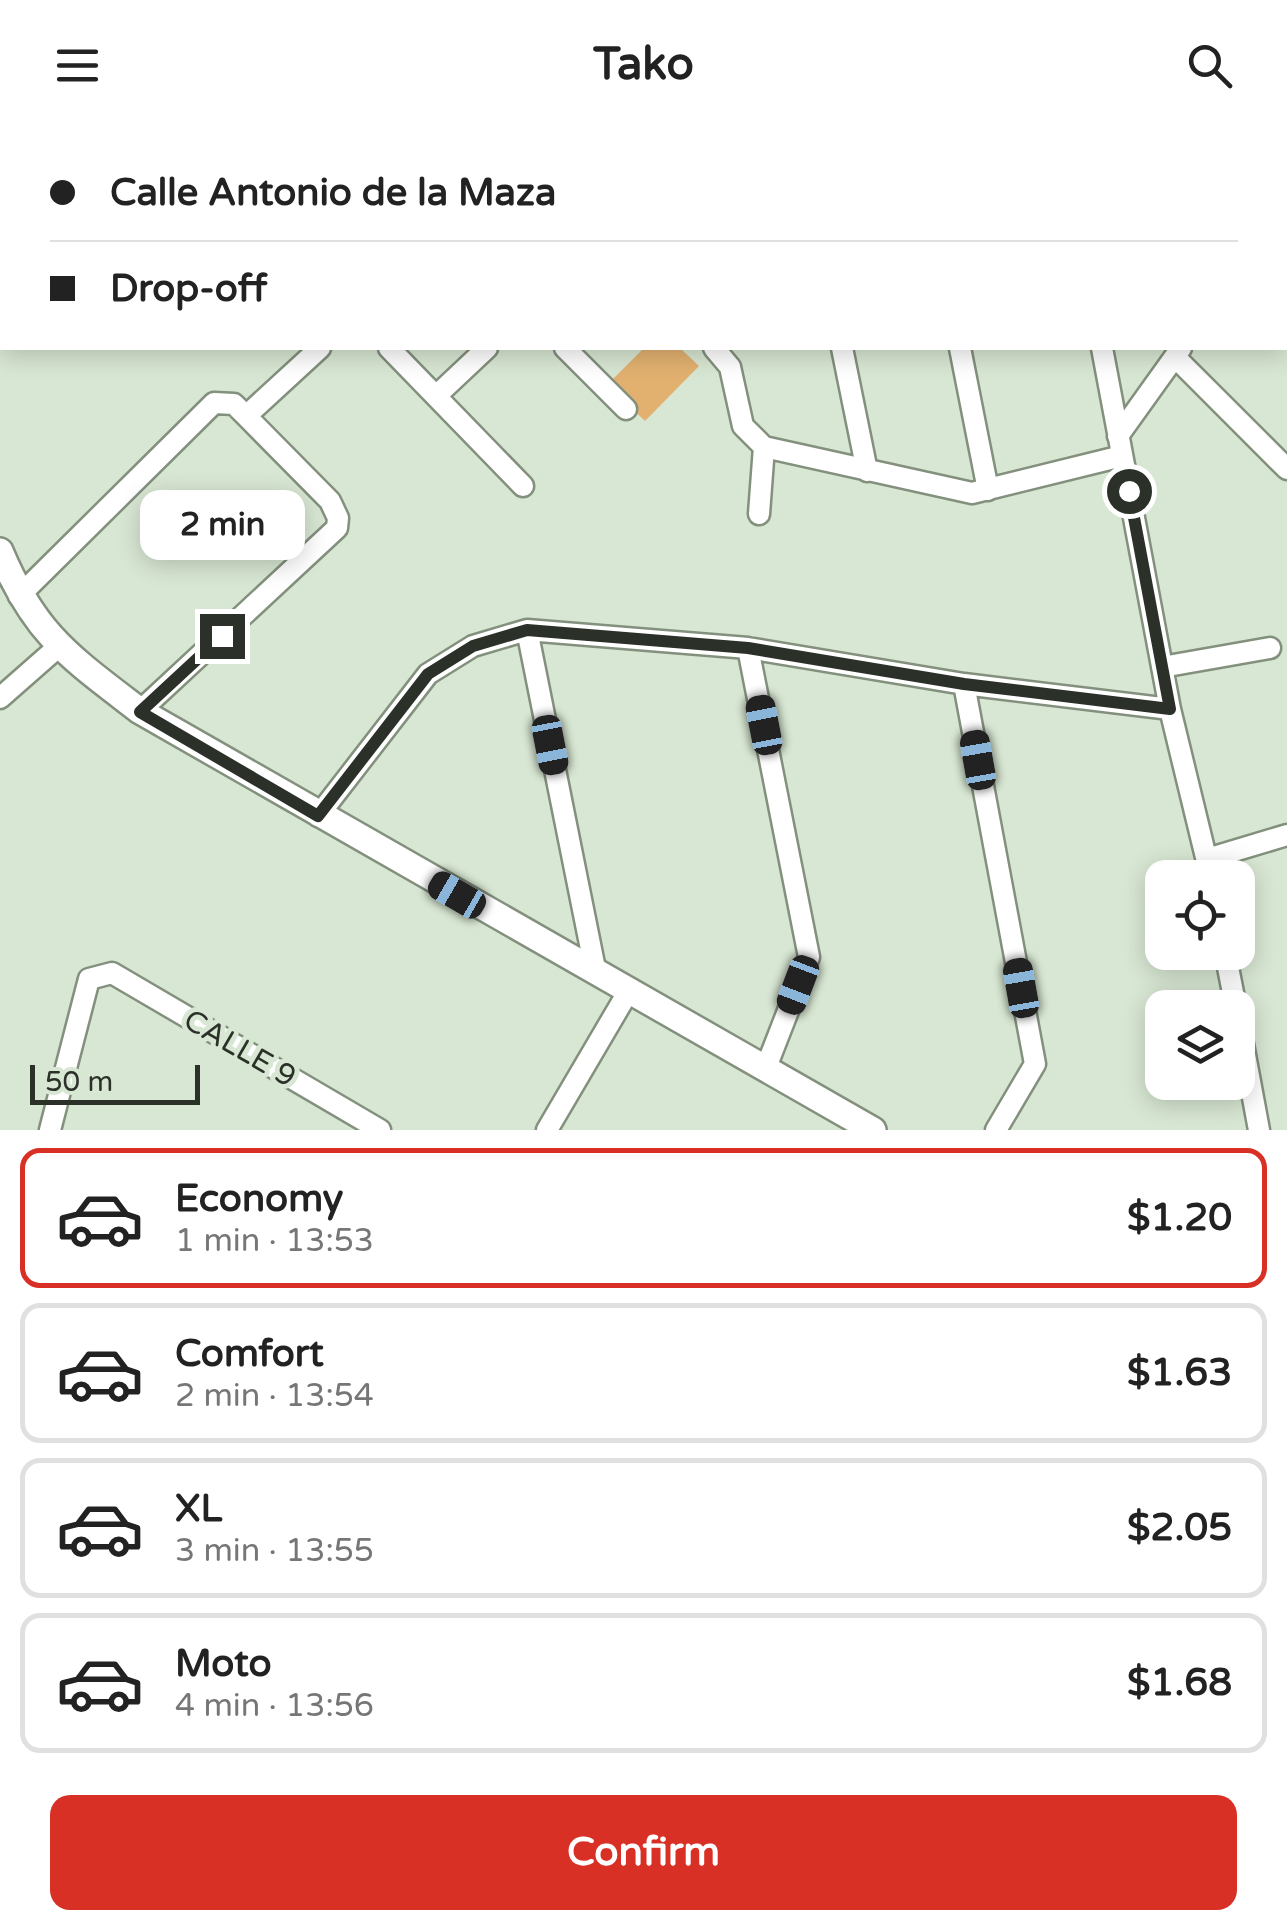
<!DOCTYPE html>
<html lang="en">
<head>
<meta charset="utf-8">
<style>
	:root { --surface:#fff; --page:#f2f2f2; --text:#222; --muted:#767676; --line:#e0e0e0; --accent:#d93025 }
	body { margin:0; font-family:"Varela Round",sans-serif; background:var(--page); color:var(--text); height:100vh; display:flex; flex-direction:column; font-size:38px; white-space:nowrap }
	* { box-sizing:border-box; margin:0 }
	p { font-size:32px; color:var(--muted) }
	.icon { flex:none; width:55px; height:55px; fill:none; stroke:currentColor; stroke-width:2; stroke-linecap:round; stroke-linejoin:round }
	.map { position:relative; height:1000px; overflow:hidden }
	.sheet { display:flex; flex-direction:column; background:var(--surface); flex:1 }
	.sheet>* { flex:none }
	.banner { position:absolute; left:0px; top:0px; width:1288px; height:220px; box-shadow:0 5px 25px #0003; display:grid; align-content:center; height:220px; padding:0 50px; background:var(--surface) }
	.buttons { position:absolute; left:1145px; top:730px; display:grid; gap:20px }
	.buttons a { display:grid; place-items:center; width:110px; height:110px; border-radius:20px; background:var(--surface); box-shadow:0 5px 25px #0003; font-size:50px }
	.scale { position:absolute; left:30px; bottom:25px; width:170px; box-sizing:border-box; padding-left:10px; border:5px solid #2b3029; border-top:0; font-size:28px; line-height:35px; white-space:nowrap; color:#2b3029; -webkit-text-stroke:8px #d8e7d3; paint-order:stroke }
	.end { position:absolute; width:45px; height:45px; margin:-22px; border:12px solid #2b3029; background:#fff; box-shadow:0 0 0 5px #fff }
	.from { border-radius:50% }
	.bubble { position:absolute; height:70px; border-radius:20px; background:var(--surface); box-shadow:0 5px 25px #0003; font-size:32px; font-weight:700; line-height:70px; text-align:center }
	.car { position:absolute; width:30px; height:60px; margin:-30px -15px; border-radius:12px; box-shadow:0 0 8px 2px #0007; background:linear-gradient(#222 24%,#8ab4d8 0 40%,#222 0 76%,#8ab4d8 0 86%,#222 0) }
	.banner b { display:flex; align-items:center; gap:35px; height:95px; font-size:38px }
	.banner b+b { border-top:2px solid var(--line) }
	.banner i { width:25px; height:25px; background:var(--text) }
	ul { padding:18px 0 0; list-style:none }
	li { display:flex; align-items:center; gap:30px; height:140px; margin:0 20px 15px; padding:0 30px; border:5px solid var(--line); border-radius:20px }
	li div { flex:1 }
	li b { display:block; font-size:38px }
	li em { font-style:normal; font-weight:700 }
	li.current { border-color:var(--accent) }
	li>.icon { width:90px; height:90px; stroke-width:1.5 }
	.action { display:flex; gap:20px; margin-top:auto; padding:20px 50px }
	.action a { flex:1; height:115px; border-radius:20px; background:var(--accent); color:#fff; font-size:40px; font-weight:700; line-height:115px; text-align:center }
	header { display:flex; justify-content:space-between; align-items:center; height:130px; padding:0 50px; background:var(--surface); font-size:45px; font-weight:700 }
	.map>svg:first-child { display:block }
</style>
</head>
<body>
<header><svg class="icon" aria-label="menu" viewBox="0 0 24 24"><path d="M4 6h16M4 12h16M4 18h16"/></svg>Tako<svg class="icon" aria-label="search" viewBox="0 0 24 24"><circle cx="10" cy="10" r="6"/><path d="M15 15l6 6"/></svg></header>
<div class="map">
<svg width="1287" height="1000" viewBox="0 0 1287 1000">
	<rect width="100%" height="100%" fill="#d8e7d3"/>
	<!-- green -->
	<path fill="#e2b170" d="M644,218H680L699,236L645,291L607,255Z"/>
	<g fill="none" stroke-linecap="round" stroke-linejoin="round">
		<!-- minor casing -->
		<g stroke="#83907d" stroke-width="25">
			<path id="minor" d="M502,0L505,2
				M1061,0L1062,2
				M383,2L386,0
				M549,2L551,0
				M711,2L714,0
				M872,2L874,0
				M1195,2L1197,0
				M389,218L523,356
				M565,218L626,279
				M714,218L730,237L743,296L764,317L972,363L1122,326
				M842,218L867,341
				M960,218L988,360
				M1102,218L1170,579L1211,748
				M1175,227L1287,339
				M436,266L487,218
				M246,286L320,218
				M1118,306L1181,218
				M759,384L764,317
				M19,466L214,273L234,274L246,286L330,371L338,388L337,398L140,581
				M527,500L596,844
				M748,518L809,827L765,940
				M1162,537L1270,518
				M964,554L1035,934L996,1000
				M0,568L58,517
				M318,686L428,544L473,516L527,500L748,518L964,554L1170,579
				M1207,729L1287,705
				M1225,822L1236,878
				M1238,887L1259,1000
				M50,1000L89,849L112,843L380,1000
				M547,1000L628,862"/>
		</g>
		<!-- tertiary casing -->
		<g stroke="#83907d" stroke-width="30">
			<path id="tertiary" d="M0,421C35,505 70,527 140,581L873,1000"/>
		</g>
		<!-- minor -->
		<use href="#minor" stroke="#fff" stroke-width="20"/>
		<!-- tertiary -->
		<use href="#tertiary" stroke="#fff" stroke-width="25"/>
	</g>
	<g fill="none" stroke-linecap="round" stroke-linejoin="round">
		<!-- route -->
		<path stroke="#2b3029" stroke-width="12" d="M222,506L140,582L318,686L428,544L473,516L527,500L748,518L964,554L1170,579L1129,361"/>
	</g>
	<g text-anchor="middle" stroke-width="10" stroke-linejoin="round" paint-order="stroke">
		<!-- street labels -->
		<g font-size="30" fill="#2b3029" stroke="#d8e7d3">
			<text transform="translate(240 918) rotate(30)" y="10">CALLE 9</text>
		</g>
	</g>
</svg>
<div class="buttons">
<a><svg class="icon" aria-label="locate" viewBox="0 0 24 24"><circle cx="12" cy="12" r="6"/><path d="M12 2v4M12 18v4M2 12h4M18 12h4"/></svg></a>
<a><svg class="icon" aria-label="layers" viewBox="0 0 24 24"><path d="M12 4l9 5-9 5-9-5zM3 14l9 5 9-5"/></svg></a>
</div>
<div class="scale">50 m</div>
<i class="end from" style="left:1129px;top:361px"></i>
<i class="end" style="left:222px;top:506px"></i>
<div class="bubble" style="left:140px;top:360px;width:165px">2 min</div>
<i class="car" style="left:764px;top:595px;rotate:349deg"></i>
<i class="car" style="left:550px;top:615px;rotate:169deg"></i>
<i class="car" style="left:978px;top:630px;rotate:350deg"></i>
<i class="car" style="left:457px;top:765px;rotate:300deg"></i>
<i class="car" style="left:798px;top:855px;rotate:201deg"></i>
<i class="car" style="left:1021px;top:858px;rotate:350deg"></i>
<div class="banner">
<b><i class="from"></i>Calle Antonio de la Maza</b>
<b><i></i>Drop-off</b>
</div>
</div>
<section class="sheet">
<ul>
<li class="current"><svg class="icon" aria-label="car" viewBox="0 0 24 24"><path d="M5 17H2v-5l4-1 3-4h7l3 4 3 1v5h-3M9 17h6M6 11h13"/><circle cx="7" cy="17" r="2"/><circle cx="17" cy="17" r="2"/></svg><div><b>Economy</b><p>1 min · 13:53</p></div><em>$1.20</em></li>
<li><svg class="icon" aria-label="car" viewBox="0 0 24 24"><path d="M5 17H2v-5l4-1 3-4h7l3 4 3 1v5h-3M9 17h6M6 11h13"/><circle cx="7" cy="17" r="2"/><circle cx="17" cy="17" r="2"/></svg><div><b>Comfort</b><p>2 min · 13:54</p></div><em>$1.63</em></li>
<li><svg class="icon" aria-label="car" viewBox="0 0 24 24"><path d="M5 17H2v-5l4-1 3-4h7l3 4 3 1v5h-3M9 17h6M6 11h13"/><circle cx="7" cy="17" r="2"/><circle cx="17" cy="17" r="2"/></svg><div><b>XL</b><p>3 min · 13:55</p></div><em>$2.05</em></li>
<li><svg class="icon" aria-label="car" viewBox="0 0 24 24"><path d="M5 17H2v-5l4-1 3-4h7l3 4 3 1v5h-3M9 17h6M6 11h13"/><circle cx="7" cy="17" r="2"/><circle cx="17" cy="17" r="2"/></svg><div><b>Moto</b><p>4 min · 13:56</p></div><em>$1.68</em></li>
</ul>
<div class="action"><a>Confirm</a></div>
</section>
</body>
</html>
